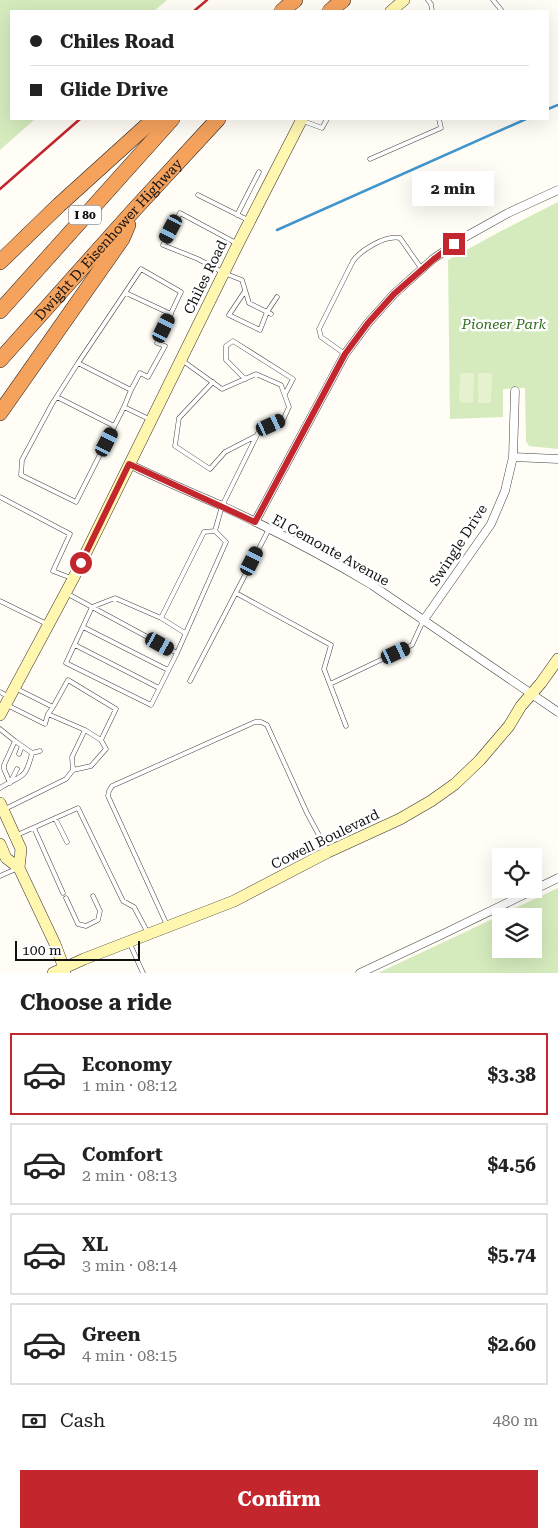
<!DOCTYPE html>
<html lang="en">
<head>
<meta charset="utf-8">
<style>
	:root { --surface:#fff; --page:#f2f2f2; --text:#222; --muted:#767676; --line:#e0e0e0; --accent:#c4262e }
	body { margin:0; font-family:"Roboto Serif",serif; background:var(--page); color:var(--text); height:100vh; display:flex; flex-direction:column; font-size:19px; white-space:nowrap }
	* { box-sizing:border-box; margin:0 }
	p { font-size:16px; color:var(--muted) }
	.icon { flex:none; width:28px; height:28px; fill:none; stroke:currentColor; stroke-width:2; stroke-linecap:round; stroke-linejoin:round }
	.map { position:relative; height:973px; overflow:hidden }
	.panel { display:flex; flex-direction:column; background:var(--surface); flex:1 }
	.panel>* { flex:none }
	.banner { position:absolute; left:10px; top:10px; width:539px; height:110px; border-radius:0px; box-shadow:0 5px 20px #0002; display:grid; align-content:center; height:110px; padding:0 20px; background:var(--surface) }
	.buttons { position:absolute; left:492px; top:848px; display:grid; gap:10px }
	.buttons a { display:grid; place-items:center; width:50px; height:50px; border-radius:0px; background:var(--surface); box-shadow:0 5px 20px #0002; font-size:25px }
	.scale { position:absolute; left:15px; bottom:12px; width:125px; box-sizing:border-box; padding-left:5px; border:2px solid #111; border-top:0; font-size:14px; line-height:18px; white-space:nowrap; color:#111; -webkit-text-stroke:4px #fff; paint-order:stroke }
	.end { position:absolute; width:22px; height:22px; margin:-11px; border:6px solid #c4262e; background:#fff; box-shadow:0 0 0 2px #fff }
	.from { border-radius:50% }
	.bubble { position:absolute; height:35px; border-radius:0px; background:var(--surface); box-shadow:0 5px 20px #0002; font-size:16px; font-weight:700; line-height:35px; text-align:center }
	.car { position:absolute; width:15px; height:30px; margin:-15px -8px; border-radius:6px; box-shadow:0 0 4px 1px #0007; background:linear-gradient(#222 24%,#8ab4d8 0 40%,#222 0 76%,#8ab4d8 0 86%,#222 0) }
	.banner b { display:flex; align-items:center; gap:18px; height:48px; font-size:19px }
	.banner b+b { border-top:1px solid var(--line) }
	.banner i { width:12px; height:12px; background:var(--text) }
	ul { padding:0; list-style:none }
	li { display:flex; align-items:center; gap:15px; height:82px; margin:0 10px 8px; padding:0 10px; border:2px solid var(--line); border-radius:0px }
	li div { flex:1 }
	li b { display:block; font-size:19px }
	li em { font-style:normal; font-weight:700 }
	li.selected { border-color:var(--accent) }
	li>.icon { width:45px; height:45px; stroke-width:1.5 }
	h2 { padding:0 20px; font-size:22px; line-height:60px }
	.pay { display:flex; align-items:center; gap:12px; height:55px; padding:0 20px; font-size:19px }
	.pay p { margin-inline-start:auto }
	.primary-button { display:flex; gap:10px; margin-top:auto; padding:10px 20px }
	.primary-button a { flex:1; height:58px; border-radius:0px; background:var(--accent); color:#fff; font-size:20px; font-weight:700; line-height:58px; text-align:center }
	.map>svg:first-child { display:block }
</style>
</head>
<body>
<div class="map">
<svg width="558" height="973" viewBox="0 0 558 973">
	<rect width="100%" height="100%" fill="#fffdf5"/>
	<!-- green -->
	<path fill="#d5ebbd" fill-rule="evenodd" d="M0,0H167L154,11H11V119H35L0,150Z
		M558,202V449L529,446L526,441L525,388L503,389V417L450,419L448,260L503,230Z
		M558,888V973H378ZM501,916H534V949H501Z"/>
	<!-- pitch -->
	<path fill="#e6f2cf" d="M460,373H474L473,403L459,402Z
		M478,373H492L491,403H478Z"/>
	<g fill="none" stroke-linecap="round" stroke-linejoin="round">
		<!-- stream -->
		<path stroke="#3f96cf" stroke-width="2.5" d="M548,109L558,105
			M277,230L526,119"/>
		<!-- lane casing -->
		<g stroke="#444" stroke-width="5">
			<path id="lane" d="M428,0L431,4L432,11
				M493,0L502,11
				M303,121L322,128L327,119
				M370,159L441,128L439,119
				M198,195L248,220
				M237,215L259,172
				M236,243L180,213L163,245L198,259L224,273L242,280L249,303L271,314
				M245,291L229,315L260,330L267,312L277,297
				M126,293L171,314
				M345,354L321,337L319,329L353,261C361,250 385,235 400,238L421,268
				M78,363L141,269L181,292L157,343L165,346L148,377L140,373L131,390L78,363L52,404L22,460L21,475L76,502L124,407L149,419
				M245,379L226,360V346L233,341L293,379L285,394
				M213,382L179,418L175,446L210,469L225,452L256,436
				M57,397L114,426
				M124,407L131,390
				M0,497L70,534L53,571L71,578
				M66,593L177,653L226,542L215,531L222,506L259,431L283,420L289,407L281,385L256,374L222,389L183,361
				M236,593L331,645L324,669L346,726
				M0,601L47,624
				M161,618L115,598L92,607L66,663L151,705L177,653
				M83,627L168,670
				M185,633L161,618L204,532L215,531
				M75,645L159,688
				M190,681L269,529
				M330,684L412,645L423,621
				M15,688L53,707L68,680L116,709L101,740L106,749L91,766L73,770
				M0,692L9,697
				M7,705L45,724L48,714
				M0,729L15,741L4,765V769L10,783
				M85,730L101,740
				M15,741L32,753
				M19,754L22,746
				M10,783L17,769
				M0,788C21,774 25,782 32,753L40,751
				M5,809L66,779L73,770L72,757L85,730L48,714L53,707
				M55,818L67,842
				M34,828L63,893
				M17,835L78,808L123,901L134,907L148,933
				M0,876L16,869
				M66,898L78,924L86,926L98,920L100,911L93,896
				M167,925L108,796L109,791L112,786L255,722H261L267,725L307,813L327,850
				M130,944L143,973"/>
		</g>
		<!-- street casing -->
		<g stroke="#444" stroke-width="9">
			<path id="street" d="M513,457L558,459
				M129,464C159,479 190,492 220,505C272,529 324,556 372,585L558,712
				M255,522L345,354L368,323L394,294L433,259L465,237L508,213L558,190
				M423,621L491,524L505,491L513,457L515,391
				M360,973L441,935L558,878"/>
		</g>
		<!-- secondary casing -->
		<g stroke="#333" stroke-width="12">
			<path id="secondary" d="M391,11L404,0
				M0,715L73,579L238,244L302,119
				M0,803L21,849L19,868
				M0,844L6,858L19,868L55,944L64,968L65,973
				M53,973L84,959L234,901L328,852L400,819L431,801L455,784L480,760L509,726L521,706L541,683L558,659"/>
		</g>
		<!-- highway casing -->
		<g stroke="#222" stroke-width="16">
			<g id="highway">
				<path d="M282,11L295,0"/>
				<path d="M330,11L343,0"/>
				<path d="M0,262L59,205L154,119"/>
				<path d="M0,311L172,119"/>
				<path id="s1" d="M0,360L134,210L218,119"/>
				<path d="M0,413L122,239L128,225"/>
			</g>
		</g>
		<!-- lane -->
		<use href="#lane" stroke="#fff" stroke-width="4"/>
		<!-- street -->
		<use href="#street" stroke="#fff" stroke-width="8"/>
		<!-- secondary -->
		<use href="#secondary" stroke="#fff6b0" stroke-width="11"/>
		<!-- highway -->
		<use href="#highway" stroke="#f5a25d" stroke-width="15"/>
		<!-- rail -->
		<path stroke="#c4262e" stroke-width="2.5" d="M194,11L207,0
			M0,189L80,119"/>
	</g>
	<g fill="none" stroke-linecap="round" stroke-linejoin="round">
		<!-- route -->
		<path stroke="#c4262e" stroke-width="6" d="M81,563L129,464L255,522L345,354L368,323L394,294L434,259L454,244"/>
	</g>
	<g text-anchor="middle" stroke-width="5" stroke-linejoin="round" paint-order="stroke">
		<!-- shield labels -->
		<rect fill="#fff" stroke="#585858" stroke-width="1" x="69" y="205.5" width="32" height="19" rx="4"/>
		<g font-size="12" font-weight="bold" fill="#111">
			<text x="85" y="219">I 80</text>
		</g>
		<!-- street labels -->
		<g font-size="14" fill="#111" stroke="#fff">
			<text dy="5" stroke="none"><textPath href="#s1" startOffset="162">Dwight D. Eisenhower Highway</textPath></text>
			<text transform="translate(205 277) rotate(-64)" y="5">Chiles Road</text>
			<text transform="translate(458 545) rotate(-57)" y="5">Swingle Drive</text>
			<text transform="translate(331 550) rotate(29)" y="5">El Cemonte Avenue</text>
			<text transform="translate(325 839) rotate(-26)" y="5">Cowell Boulevard</text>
		</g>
		<!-- park labels -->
		<g font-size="14" font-style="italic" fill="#2f6b1f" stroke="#fff">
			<text x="504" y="329">Pioneer Park</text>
		</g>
	</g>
</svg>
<div class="buttons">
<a><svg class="icon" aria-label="locate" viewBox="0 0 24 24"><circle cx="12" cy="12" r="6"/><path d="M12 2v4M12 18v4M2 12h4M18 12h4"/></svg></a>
<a><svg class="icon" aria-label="layers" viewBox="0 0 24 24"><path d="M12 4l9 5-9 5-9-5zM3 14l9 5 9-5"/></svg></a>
</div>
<div class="scale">100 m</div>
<i class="end from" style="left:81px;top:563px"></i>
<i class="end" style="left:454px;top:244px"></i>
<div class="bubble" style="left:412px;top:171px;width:82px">2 min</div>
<i class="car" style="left:171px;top:229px;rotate:208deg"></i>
<i class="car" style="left:164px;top:328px;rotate:26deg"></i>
<i class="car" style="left:271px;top:425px;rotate:65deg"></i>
<i class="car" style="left:107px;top:442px;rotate:27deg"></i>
<i class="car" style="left:252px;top:561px;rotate:27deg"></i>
<i class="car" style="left:160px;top:644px;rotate:119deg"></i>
<i class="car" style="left:396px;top:653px;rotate:65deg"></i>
<div class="banner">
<b><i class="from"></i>Chiles Road</b>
<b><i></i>Glide Drive</b>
</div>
</div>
<section class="panel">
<h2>Choose a ride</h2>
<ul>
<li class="selected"><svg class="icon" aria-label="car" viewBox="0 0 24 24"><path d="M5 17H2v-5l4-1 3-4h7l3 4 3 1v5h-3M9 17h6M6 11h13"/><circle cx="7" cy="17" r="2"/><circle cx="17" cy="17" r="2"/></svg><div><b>Economy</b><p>1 min · 08:12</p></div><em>$3.38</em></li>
<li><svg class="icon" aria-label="car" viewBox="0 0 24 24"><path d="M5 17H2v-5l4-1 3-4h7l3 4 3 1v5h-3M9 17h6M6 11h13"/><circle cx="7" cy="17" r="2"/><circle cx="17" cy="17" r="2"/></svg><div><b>Comfort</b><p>2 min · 08:13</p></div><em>$4.56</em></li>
<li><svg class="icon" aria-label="car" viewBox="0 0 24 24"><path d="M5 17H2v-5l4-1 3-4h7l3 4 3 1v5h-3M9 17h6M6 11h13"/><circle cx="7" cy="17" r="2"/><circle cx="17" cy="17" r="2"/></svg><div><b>XL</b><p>3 min · 08:14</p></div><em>$5.74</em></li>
<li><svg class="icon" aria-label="car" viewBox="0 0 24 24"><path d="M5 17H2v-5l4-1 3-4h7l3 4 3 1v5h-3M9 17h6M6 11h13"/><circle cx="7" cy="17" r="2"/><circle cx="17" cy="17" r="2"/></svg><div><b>Green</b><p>4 min · 08:15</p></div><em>$2.60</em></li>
</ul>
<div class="pay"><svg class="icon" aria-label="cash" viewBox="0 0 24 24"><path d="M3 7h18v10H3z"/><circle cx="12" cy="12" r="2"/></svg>Cash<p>480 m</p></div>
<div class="primary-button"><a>Confirm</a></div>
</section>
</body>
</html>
